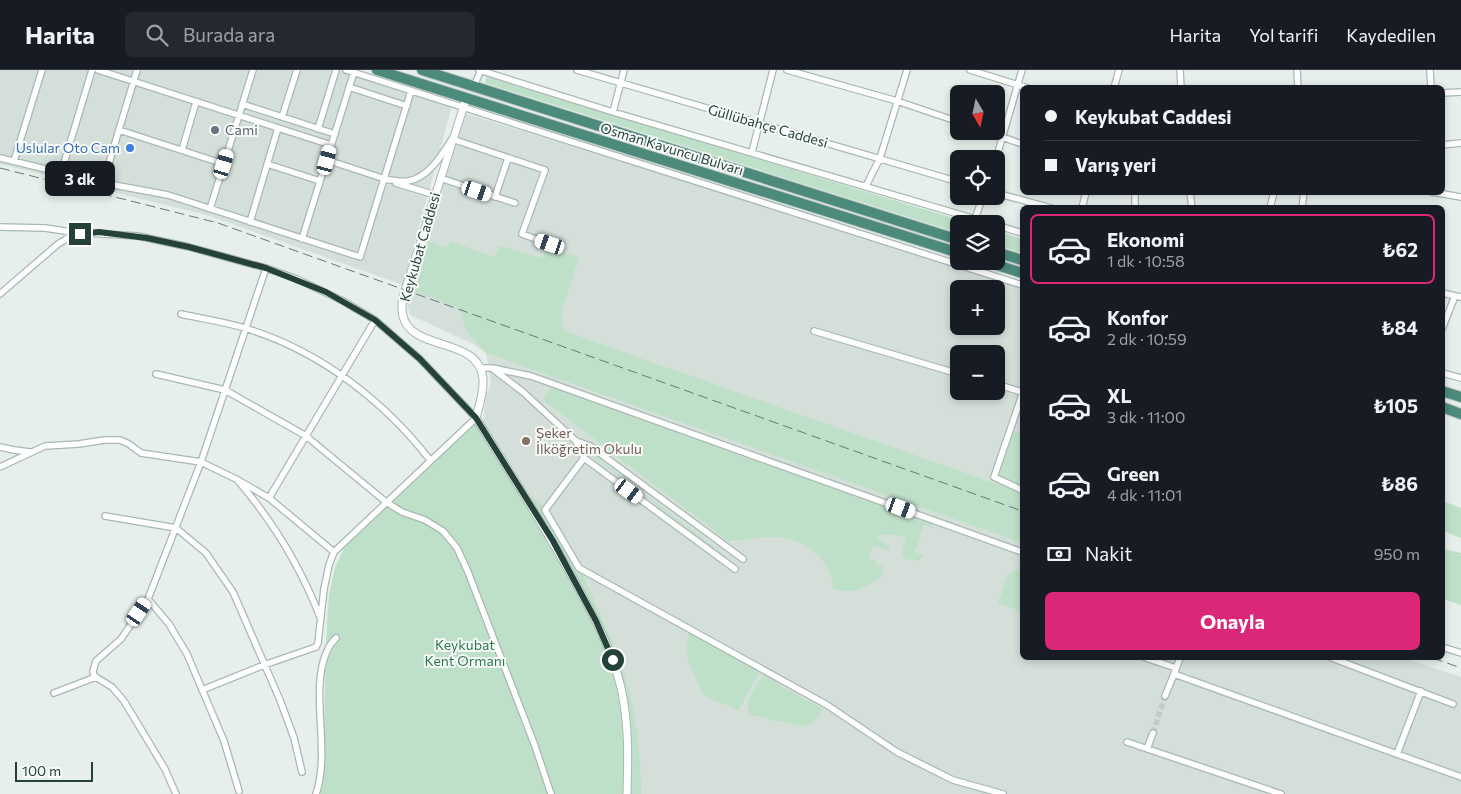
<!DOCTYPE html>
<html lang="tr">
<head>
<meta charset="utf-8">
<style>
	:root { --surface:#171b24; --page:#242831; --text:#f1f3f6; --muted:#9ea1a6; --line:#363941; --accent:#db2777 }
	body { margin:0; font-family:Commissioner,sans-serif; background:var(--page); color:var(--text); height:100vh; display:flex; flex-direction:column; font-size:19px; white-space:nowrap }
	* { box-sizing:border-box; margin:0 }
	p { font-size:16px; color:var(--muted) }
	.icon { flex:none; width:28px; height:28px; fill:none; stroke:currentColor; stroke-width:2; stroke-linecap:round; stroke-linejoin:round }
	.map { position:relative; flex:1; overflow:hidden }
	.details { position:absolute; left:1020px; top:135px; width:425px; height:455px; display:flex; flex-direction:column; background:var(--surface); border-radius:8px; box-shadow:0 2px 8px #0003 }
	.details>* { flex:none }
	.banner { position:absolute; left:1020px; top:15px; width:425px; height:110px; border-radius:8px; box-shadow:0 2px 8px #0003; display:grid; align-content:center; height:110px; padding:0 25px; background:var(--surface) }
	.needle { width:32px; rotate:171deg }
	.buttons { position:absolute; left:950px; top:15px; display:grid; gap:10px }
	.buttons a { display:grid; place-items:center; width:55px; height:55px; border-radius:8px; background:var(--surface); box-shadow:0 2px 8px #0003; font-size:25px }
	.scale { position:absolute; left:15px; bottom:12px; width:78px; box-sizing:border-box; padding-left:5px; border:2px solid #24423a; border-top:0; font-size:14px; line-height:18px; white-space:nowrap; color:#24423a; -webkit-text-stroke:4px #f7fbf9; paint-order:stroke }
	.end { position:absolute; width:22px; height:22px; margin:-11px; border:6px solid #24423a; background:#fff; box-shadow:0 0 0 2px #fff }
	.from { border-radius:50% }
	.bubble { position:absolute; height:35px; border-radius:8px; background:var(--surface); box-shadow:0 2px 8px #0003; font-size:16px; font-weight:700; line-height:35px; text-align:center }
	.car { position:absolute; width:15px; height:30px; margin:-15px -8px; border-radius:6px; box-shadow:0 0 4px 1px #0007; background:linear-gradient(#fff 24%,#345 0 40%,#fff 0 76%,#345 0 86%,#fff 0) }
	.banner b { display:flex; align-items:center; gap:18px; height:48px; font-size:19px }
	.banner b+b { border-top:1px solid var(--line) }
	.banner i { width:12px; height:12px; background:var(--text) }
	ul { padding:9px 0 0; list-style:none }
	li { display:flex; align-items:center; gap:15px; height:70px; margin:0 10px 8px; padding:0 15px; border:2px solid transparent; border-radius:8px }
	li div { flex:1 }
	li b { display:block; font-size:19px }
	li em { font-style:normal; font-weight:700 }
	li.current { border-color:var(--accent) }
	li>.icon { width:45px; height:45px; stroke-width:1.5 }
	.pay { display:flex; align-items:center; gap:12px; height:55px; padding:0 25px; font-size:19px }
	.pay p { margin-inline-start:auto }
	.cta { display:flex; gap:10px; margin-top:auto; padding:10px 25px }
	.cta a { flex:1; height:58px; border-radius:8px; background:var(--accent); color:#fff; font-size:20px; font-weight:700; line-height:58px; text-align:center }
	header { display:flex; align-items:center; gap:30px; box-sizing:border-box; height:70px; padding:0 25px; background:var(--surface); border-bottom:1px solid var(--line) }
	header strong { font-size:24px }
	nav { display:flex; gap:28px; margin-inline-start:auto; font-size:18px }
	.search { width:350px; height:45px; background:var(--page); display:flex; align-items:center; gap:12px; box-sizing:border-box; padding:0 18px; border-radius:8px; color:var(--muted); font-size:19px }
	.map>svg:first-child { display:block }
</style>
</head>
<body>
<header>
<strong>Harita</strong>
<div class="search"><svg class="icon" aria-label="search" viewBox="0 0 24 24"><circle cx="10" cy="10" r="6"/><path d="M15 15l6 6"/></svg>Burada ara</div>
<nav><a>Harita</a><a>Yol tarifi</a><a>Kaydedilen</a></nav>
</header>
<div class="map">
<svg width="1461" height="724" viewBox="0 0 1461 724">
	<rect width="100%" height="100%" fill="#e6efeb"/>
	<!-- built -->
	<path fill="#d4dfda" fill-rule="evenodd" d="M0,0H350L453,32L403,215L210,146L0,94Z
		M464,43L746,130L1022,219V588H1404L1461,607V724H635L625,612L587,515L483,353L486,323L489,320L491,313L486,283L473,274L410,245L407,233L412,209ZM959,219H996V256H959ZM959,284H996V321H959Z"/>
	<!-- green -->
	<path fill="#bfe0c8" d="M487,7L973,154H959V163L485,13Z
		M996,161L1022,169V183L996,175Z
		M426,170L447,178L450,171L495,187L500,176L542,188L546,178L579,187L562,240V257L567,262L1022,423V473L486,283L466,260L460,238L411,220Z
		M552,317L930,451L933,458L924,455L915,482L923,485L919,491L905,489L902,483L905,472L904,467L890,464L878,466V470C884,472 889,474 890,481L873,475L868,488L877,491L876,494L884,497L882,505C869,518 851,525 833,518C831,486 801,466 771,467C756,467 743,471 728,471L543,330Z
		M483,353L530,425L552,445L581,495L583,505C594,531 607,556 616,582C634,627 641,676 641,724H320L324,708L325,588L329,524L335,497L345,477L474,355Z
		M1020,362L1022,363V416L994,406L1009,367L1014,363Z
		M588,381L727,487L726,488L587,382Z
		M1443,431L1461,438V468L1443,461Z
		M1443,479L1461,483V535L1443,529Z
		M1022,488V542L998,533L1008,504L1018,500Z
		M689,562L760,601L739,640L713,630L703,624L688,592L687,576Z
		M764,604L784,618L823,639C817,648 813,655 802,656L750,645C742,631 757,616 764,604Z"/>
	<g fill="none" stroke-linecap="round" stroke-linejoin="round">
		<!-- minor-tunnel -->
		<path stroke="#bfccc8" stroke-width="5.5" stroke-dasharray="5.5 3" stroke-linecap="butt" d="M1153,663L1165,626"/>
		<!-- minor casing -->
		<g stroke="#a8b8b2" stroke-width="8">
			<path id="minor" d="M98,0L331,75
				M346,0L1022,215
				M479,0L613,42L992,154
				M577,0L959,112
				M787,0L897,31L959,52
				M970,0L1028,18
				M1180,0L1181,18
				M1297,0L1298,18
				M1430,0L1431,18
				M474,16L481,0
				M349,17L407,36
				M1114,18L1119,0
				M1442,23L1461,22
				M242,34L335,64
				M613,42L624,0
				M282,47L297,0
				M318,59L336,0
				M119,60L224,94
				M985,61L1022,74
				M1442,75L1461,73
				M182,80L196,32
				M752,82L773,0
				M0,88L103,113L168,125L360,187L411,21
				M996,89L1022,0
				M327,90L388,110
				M14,91L42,0
				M267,94L320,111
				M61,103L92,0
				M440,108L515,133
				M384,109C392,110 400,112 408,111C428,108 442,85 452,69L545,100L522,164L550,174
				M103,113L137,0
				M396,113L435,125
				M866,116L880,88L907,0
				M1135,122V138
				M1190,122L1192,138
				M1432,122L1461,127
				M996,123L1051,138
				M495,127L508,88
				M1082,138L1086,122
				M1270,138L1274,122
				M1302,138L1304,122
				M210,139L253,0
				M975,149L983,126
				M250,152L278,58
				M996,155L1022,163
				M0,157L45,158L78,163
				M302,169L354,2
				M1442,223L1461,227
				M0,224L58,174L68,168L86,163L138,166L189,177L266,198L297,209L343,231L375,250L420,289L476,348L334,482L329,495L324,519L318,573L316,577L264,595L202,620
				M181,244C203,249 226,252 248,259C321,282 384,331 430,390
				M1442,259L1455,226
				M814,261L959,304
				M481,298H492L531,306L1022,482
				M493,299L523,322L576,371L584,388L735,499
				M1442,303L1461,308
				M156,304L225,320L306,366L386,432L402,442L425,450L443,461L457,478L468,502L535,676L551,724
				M996,314L1022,322
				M1022,325L994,407L1022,420
				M576,371L590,376L743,489
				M0,377L14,380L30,382
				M584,388L545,440L579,498L827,635L897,682L953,710L1003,724
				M0,397L45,376L79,374L104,370H120L129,374L141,383L201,392L236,409L269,428L334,482
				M239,412C274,453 301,498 320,547
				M269,428L375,250
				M105,446L176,458L206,483L233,522L280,630L294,668L302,702
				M148,529L169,554L187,584L224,671L239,721
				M1442,577L1461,583
				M1146,588L1176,598
				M1180,588L1174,604L1461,707
				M1332,588L1453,634
				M54,623L96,607
				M1165,626L1174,604
				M1127,672L1281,724
				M1147,679L1153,663
				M1397,684L1421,621
				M176,724L165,699L124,631L112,617L94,606L93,601L96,591L121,569L148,529L201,392L266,198
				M316,724C331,681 309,620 327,581C329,576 332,572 336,568"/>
		</g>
		<!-- tertiary casing -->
		<g stroke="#a8b8b2" stroke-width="9">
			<path id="tertiary" d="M466,29L403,227C391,288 479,260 483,309C484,322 479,336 476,348C509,401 544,455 574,510C593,545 612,579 621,618C629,653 628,688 627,724"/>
		</g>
		<!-- trunk casing -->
		<g stroke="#c2cac8" stroke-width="12">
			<path id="trunk" d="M377,0L959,183
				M422,0L959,170
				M996,182L1022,190
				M985,191L1022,203
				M1442,321L1461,327
				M1442,337L1461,344"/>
		</g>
		<!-- minor -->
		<use href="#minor" stroke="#fff" stroke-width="5.5"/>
		<!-- tertiary -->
		<use href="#tertiary" stroke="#fff" stroke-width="7"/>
		<!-- trunk -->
		<use href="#trunk" stroke="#4c8a7c" stroke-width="10"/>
		<!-- rail -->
		<path stroke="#5f7d75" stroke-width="1" stroke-dasharray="10 5" stroke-linecap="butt" d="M0,98L218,153L1022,441
			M1433,588L1461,598"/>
	</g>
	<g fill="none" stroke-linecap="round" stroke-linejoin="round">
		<!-- route -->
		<path stroke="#24423a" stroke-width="6" d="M80,164L99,162L147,168L189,177L266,198L326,222L375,250L420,289L476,348L553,471L596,551L613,590"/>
	</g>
	<!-- markers -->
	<circle fill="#6b7280" stroke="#f7fbf9" stroke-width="2" cx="215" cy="60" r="5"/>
	<circle fill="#3f7fe0" stroke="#f7fbf9" stroke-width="2" cx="130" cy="78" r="5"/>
	<circle fill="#8d6e63" stroke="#f7fbf9" stroke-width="2" cx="526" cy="371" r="5"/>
	<g text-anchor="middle" stroke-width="4" stroke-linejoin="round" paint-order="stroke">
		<!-- street labels -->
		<g font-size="14" fill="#24423a" stroke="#f7fbf9">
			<text transform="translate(768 56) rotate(16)" y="5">Güllübahçe Caddesi</text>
			<text transform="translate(672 79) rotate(17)" y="5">Osman Kavuncu Bulvarı</text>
			<text transform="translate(420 177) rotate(-74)" y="5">Keykubat Caddesi</text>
		</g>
		<!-- worship labels -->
		<g font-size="14" fill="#5b616d" stroke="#f7fbf9" text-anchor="start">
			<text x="225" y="65">Cami</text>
		</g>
		<!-- shop labels -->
		<g font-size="14" fill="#366cbe" stroke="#f7fbf9" text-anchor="end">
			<text x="120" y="83">Uslular Oto Cam</text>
		</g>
		<!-- education labels -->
		<g font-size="14" fill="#785e54" stroke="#f7fbf9" text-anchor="start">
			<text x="536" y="368">Şeker<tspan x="536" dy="16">İlköğretim Okulu</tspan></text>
		</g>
		<!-- park labels -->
		<g font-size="14" fill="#2d7a4b" stroke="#f7fbf9">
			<text x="465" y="580">Keykubat<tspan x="465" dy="16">Kent Ormanı</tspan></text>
		</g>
	</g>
</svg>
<div class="buttons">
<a><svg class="needle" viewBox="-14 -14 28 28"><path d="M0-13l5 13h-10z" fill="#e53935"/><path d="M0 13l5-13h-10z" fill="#9ea1a6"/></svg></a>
<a><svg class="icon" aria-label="locate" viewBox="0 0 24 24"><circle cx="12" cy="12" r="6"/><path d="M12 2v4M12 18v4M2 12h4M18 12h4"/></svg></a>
<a><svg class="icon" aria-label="layers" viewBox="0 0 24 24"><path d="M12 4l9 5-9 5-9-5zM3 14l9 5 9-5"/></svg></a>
<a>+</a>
<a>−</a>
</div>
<div class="scale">100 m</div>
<i class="end from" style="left:613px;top:590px"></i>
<i class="end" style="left:80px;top:164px"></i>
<div class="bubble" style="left:45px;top:91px;width:70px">3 dk</div>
<i class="car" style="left:327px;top:90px;rotate:15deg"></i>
<i class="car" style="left:224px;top:94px;rotate:17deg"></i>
<i class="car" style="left:477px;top:121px;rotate:109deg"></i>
<i class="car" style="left:550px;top:174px;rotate:289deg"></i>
<i class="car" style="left:629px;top:421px;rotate:126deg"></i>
<i class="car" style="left:901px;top:438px;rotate:110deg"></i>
<i class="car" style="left:139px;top:542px;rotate:34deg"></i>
<div class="banner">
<b><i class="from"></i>Keykubat Caddesi</b>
<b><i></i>Varış yeri</b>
</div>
<section class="details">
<ul>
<li class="current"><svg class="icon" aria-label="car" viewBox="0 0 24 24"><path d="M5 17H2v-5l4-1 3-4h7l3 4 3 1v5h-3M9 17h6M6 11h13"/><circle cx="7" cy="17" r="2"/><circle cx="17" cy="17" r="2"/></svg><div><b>Ekonomi</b><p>1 dk · 10:58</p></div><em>₺62</em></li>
<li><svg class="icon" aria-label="car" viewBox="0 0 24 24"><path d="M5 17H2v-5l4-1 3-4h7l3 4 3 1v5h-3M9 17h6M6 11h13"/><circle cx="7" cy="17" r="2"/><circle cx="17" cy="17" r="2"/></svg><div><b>Konfor</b><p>2 dk · 10:59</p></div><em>₺84</em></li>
<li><svg class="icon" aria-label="car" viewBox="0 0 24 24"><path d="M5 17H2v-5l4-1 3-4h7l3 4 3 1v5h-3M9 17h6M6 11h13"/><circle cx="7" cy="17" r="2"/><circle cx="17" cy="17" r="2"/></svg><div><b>XL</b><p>3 dk · 11:00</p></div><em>₺105</em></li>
<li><svg class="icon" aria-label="car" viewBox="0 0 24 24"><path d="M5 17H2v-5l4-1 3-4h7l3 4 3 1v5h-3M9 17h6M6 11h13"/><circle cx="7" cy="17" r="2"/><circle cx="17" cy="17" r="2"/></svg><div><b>Green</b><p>4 dk · 11:01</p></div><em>₺86</em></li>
</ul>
<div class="pay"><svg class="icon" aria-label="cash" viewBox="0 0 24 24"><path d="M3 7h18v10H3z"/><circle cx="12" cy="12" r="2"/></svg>Nakit<p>950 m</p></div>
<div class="cta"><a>Onayla</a></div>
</section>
</div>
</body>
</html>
